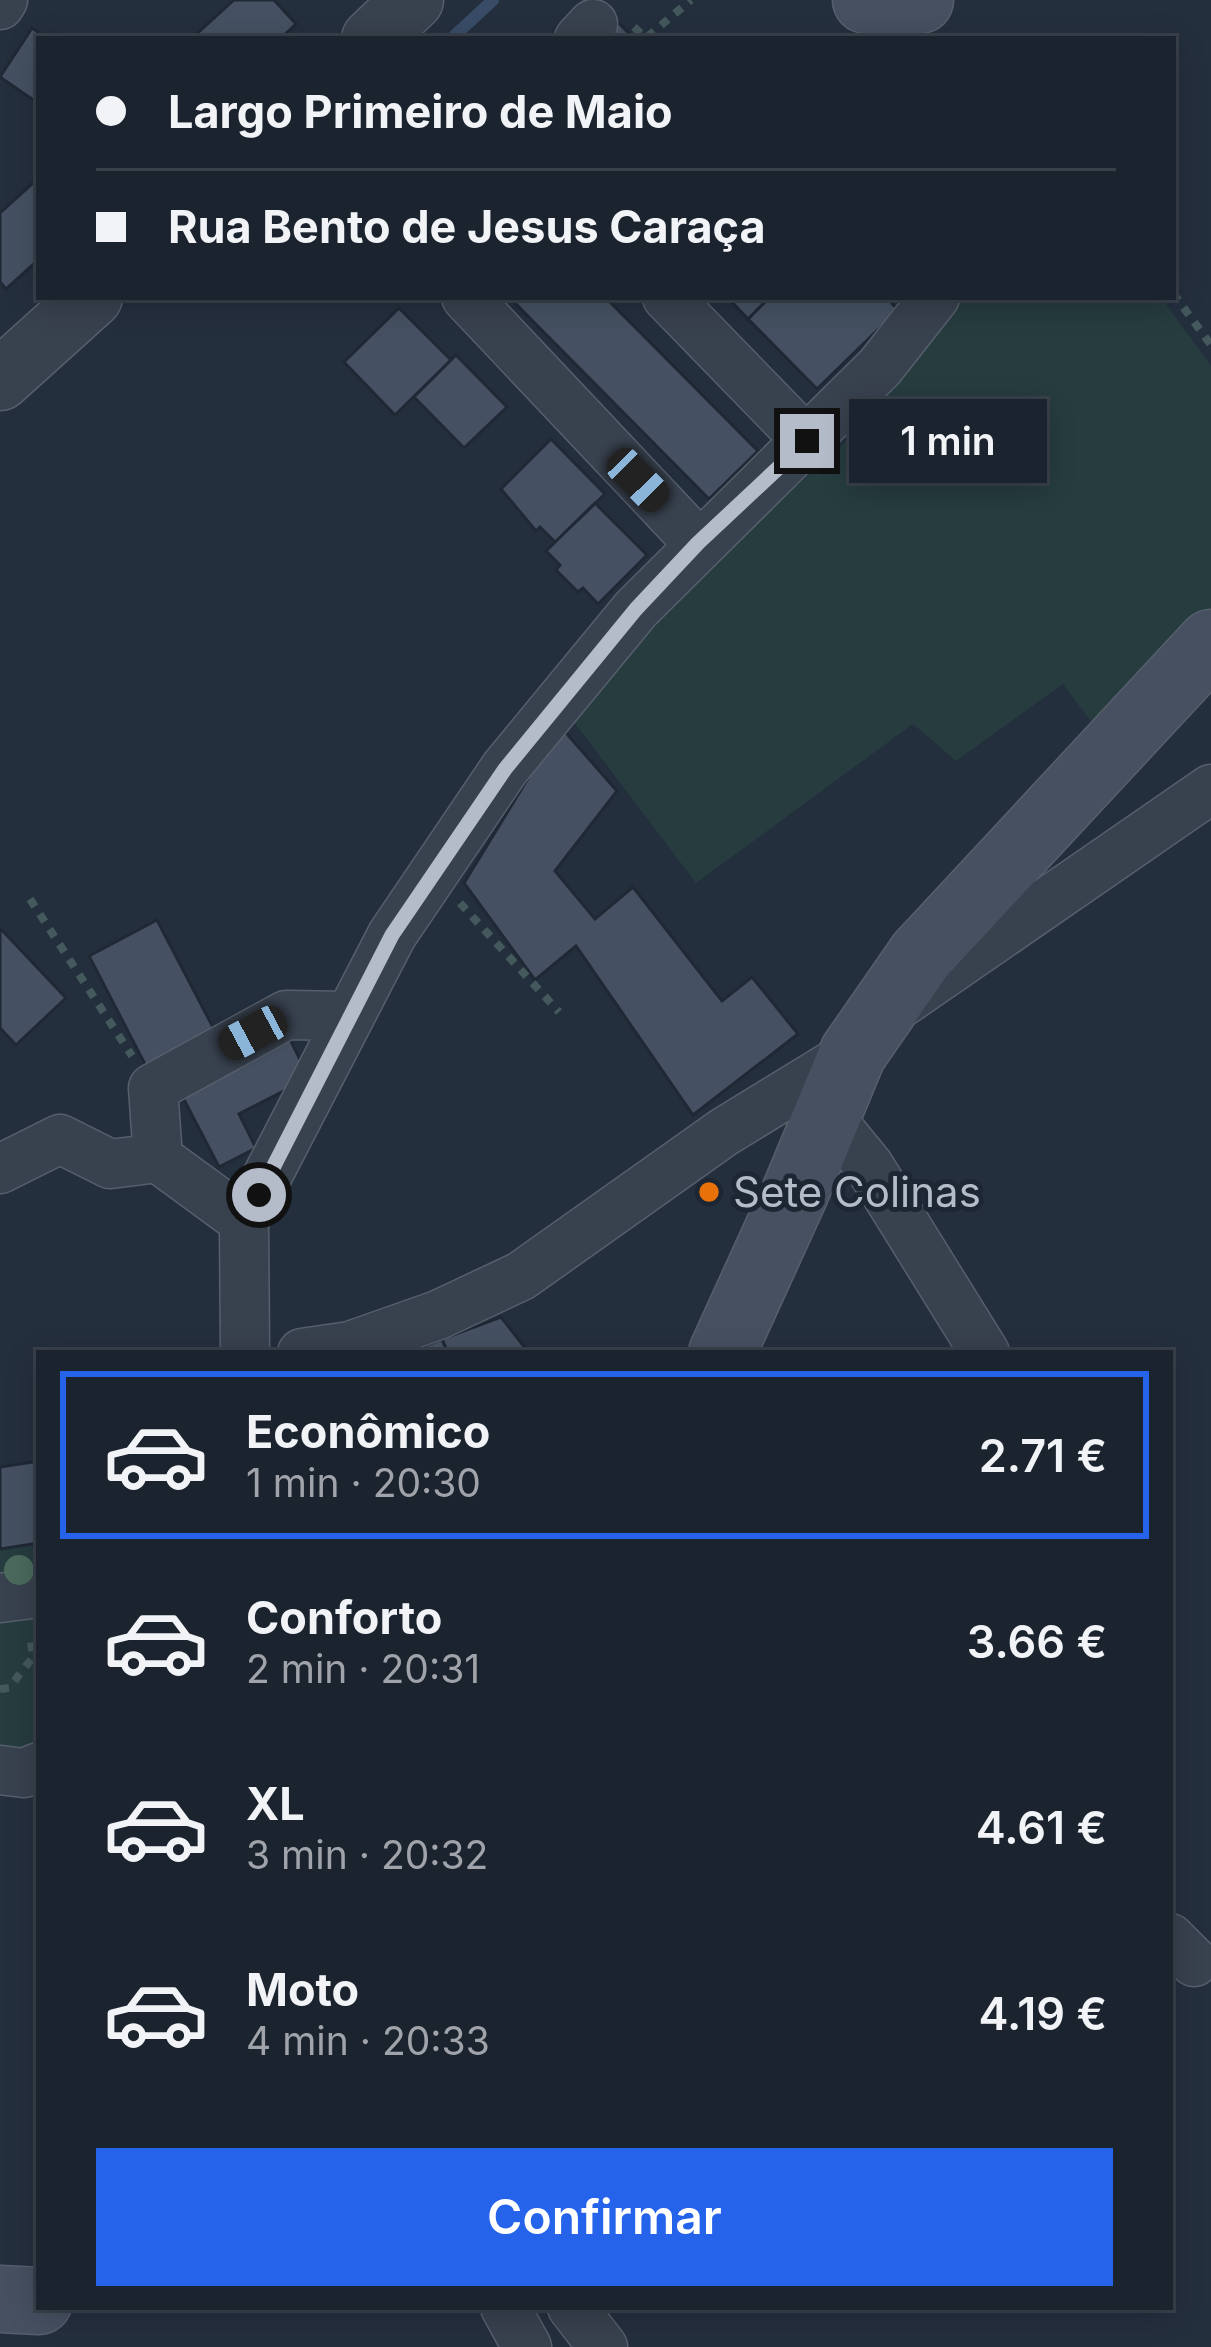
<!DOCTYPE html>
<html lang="pt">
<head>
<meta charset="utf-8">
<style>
	:root { --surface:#1b232e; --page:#242b36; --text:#f1f3f6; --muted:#a0a4aa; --line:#39404a; --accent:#2563eb }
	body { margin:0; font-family:Inter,sans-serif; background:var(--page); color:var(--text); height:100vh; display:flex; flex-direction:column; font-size:45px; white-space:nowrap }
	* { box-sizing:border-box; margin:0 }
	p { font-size:39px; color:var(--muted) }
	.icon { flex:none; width:66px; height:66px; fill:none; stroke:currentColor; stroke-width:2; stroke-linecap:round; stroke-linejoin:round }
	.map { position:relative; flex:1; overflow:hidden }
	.drawer { position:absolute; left:36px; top:1350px; width:1137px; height:960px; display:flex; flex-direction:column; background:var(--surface); border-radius:0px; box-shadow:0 6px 30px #0003,0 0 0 3px var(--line) }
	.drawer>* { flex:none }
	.top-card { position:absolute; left:36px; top:36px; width:1140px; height:264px; border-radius:0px; box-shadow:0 6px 30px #0003,0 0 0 3px var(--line); display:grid; align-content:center; height:264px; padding:0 60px; background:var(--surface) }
	.end { position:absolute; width:54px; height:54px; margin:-27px; border:15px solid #b4bcc9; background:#111; box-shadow:0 0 0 6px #111 }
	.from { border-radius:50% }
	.bubble { position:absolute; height:84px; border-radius:0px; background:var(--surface); box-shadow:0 6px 30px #0003,0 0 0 3px var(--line); font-size:39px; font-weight:600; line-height:84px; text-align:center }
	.car { position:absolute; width:36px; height:72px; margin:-36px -18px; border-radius:15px; box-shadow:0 0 9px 3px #0007; background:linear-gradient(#222 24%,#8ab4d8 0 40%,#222 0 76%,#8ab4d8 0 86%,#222 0) }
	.top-card b { display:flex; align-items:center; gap:42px; height:114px; font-size:45px }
	.top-card b+b { border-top:3px solid var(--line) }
	.top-card i { width:30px; height:30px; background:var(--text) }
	ul { padding:21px 0 0; list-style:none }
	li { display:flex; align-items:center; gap:36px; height:168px; margin:0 24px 18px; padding:0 36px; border:6px solid transparent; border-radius:0px }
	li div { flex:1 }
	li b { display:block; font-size:45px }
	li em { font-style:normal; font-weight:600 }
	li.active { border-color:var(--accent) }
	li>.icon { width:108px; height:108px; stroke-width:1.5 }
	.cta { display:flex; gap:24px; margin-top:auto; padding:24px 60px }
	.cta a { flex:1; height:138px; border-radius:0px; background:var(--accent); color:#fff; font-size:48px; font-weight:600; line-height:138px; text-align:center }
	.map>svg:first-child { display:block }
</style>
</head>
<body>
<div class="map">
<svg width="1211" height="2347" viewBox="0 0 1211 2347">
	<rect width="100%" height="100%" fill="#242f3e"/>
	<!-- green -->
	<path fill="#263c3f" d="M956,297H1161L1211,366V612L1099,732L1063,684L956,761L913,724L696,883L574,722L614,660L715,555L831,456L875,411Z
		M39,1543V1757L0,1762V1549Z"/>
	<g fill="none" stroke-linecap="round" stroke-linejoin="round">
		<!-- stream -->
		<path stroke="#394c67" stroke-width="12" d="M451,39L493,0"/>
	</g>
	<!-- building -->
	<path fill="#455162" stroke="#1f2835" stroke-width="3" d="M234,0H274L296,24L280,39H191Z
		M619,23L634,39H603Z
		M32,28L48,39H39V104L0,77Z
		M33,183L39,190V259L6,289L0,282V213Z
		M509,297H605L758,451L709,499Z
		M727,297H770L748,319Z
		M770,297H886L898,310L817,389L748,319Z
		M399,308L451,360L395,415L344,362Z
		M456,355L507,407L464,448L414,397Z
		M551,439L605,494L555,542L540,527L536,531L501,489Z
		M595,503L647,555L598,604L583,588L578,592L556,570L560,565L546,551Z
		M560,726L617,791L555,871L595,919L633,887L722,1001L752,977L798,1034L693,1115L576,946L535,980L464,883Z
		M157,920L217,1035L148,1070L89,956Z
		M0,928L66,998L16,1045L0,1028Z
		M287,1033L309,1078L239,1114L256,1148L219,1167L178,1088Z
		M501,1317L529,1353H448L442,1339Z
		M442,1339L448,1353H406Z
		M39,1461V1543L0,1549V1467Z"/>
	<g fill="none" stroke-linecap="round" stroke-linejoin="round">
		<!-- minor casing -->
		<g stroke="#565f6c" stroke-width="51">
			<path id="minor" d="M0,5L3,0
				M579,39L593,24
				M466,297L698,543
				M667,297L807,441
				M904,1001L1211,789
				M828,1116L869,1166L985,1353
				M0,1169L60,1139L110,1164L158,1158
				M244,1221L158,1158L153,1088L286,1015L349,1016
				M245,1353L244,1221L392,935L505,768L636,609L880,367L935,297
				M302,1353L350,1346L438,1315L521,1276L724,1132L853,1053
				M0,1598L39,1593
				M0,1770L24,1773L39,1767
				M1170,1938L1194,1962
				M505,2307L527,2347
				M572,2307L603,2347"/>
		</g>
		<!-- tertiary casing -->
		<g stroke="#565f6c" stroke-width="63">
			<path id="tertiary" d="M372,39L413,0
				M0,380L92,297"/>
		</g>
		<!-- secondary casing -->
		<g stroke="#565f6c" stroke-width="69">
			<path id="secondary" d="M866,0H920
				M722,1353L794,1195L853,1053L921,955L1211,643
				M0,2299L39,2301"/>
		</g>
		<!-- path -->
		<path stroke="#44595c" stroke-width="8" stroke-dasharray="9 9" stroke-linecap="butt" d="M634,27L646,38L691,0
			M1173,293L1211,345
			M30,899L132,1056
			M460,903L559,1012
			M0,1689L9,1688L33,1657L30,1635"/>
		<!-- minor -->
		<use href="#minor" stroke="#38414e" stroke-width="48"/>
		<!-- tertiary -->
		<use href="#tertiary" stroke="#38414e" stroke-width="60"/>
		<!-- secondary -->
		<use href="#secondary" stroke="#465061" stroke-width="66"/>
	</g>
	<!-- trees -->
	<circle fill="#4b6a5d" cx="19" cy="1570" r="15"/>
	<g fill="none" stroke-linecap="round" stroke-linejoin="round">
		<!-- route -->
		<path stroke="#b4bcc9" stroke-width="15" d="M259,1195L392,935L505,769L636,609L698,543L807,441"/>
	</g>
	<!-- markers -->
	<circle fill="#e8710a" stroke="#1d2633" stroke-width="4.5" cx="709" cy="1192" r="12"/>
	<g text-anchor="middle" stroke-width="10" stroke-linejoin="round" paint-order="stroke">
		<!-- poi labels -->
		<g font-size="42" fill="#b4bcc9" stroke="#1d2633" text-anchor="start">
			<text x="733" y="1207">Sete Colinas</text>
		</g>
	</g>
</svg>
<i class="end from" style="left:259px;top:1195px"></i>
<i class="end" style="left:807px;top:441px"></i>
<div class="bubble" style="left:849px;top:399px;width:198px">1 min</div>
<i class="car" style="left:638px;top:480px;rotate:136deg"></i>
<i class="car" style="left:253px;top:1033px;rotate:242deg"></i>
<div class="top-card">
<b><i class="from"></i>Largo Primeiro de Maio</b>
<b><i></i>Rua Bento de Jesus Caraça</b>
</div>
<section class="drawer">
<ul>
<li class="active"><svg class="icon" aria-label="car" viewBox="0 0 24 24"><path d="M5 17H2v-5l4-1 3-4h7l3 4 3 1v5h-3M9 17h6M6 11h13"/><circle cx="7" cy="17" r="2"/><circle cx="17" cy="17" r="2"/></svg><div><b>Econômico</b><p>1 min · 20:30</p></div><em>2.71 €</em></li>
<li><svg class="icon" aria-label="car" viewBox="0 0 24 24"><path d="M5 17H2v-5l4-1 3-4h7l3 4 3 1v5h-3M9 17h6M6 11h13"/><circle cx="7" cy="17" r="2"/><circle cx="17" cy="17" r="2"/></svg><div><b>Conforto</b><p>2 min · 20:31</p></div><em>3.66 €</em></li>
<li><svg class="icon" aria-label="car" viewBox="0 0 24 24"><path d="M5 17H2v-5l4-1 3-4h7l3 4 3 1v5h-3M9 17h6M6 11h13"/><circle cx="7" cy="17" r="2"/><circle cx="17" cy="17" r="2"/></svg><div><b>XL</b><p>3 min · 20:32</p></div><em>4.61 €</em></li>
<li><svg class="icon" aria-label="car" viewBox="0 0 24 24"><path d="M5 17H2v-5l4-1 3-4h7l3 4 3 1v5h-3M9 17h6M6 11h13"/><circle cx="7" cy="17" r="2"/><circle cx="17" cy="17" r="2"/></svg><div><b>Moto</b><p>4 min · 20:33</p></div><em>4.19 €</em></li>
</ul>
<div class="cta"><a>Confirmar</a></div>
</section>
</div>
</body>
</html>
